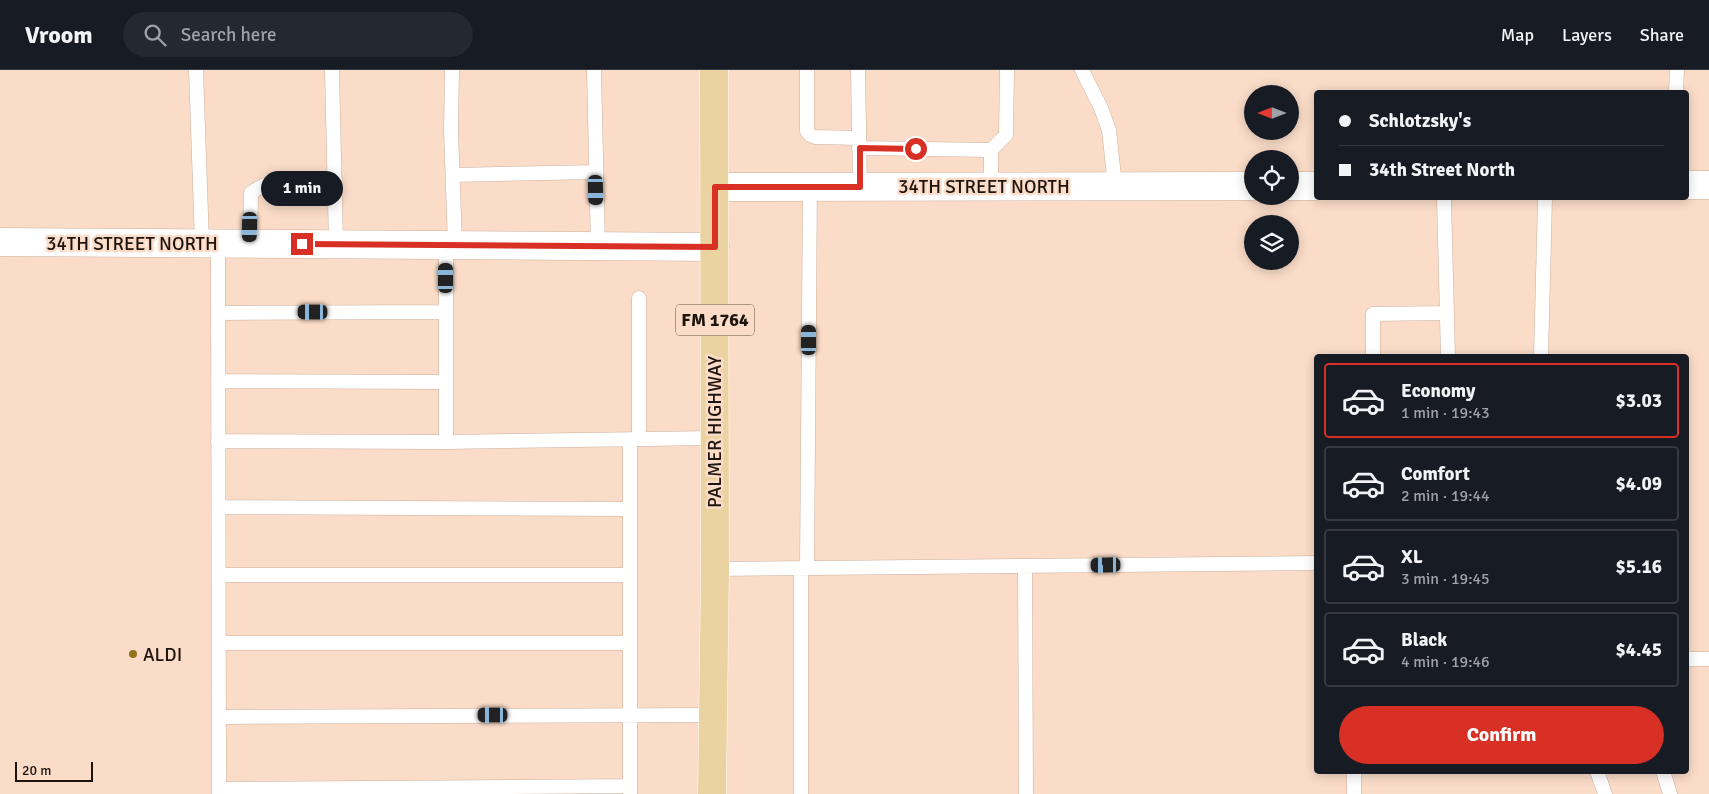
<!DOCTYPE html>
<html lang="en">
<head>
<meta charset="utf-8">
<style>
	:root { --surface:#171b24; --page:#242831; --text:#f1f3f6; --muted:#9ea1a6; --line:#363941; --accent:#d93025 }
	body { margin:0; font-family:Signika,sans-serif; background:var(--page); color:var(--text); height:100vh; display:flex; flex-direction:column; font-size:19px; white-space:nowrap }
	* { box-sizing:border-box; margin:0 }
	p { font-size:16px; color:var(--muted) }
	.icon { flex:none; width:28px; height:28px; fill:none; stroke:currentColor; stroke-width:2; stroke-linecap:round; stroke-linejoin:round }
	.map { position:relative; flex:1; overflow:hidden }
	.drawer { position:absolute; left:1314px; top:284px; width:375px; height:420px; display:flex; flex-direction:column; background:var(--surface); border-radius:5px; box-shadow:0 2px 12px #0003 }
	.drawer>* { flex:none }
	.banner { position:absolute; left:1314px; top:20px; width:375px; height:110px; border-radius:5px; box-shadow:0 2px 12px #0003; display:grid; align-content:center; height:110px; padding:0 25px; background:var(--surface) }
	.needle { width:32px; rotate:270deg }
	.buttons { position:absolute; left:1244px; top:15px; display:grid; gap:10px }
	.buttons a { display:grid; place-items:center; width:55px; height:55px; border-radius:50%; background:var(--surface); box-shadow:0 2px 12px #0003; font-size:25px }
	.scale { position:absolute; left:15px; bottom:12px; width:78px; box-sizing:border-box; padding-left:5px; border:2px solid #1e140d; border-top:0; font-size:14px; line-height:18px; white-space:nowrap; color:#1e140d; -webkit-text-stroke:4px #fadcc8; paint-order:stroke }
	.end { position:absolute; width:22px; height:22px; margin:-11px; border:6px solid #d93025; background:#fff; box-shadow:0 0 0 2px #fff }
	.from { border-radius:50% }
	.bubble { position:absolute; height:35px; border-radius:18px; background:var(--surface); box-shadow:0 2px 12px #0003; font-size:16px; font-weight:700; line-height:35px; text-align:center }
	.car { position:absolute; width:15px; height:30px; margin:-15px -8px; border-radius:6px; box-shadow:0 0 4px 1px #0007; background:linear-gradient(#222 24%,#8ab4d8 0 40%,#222 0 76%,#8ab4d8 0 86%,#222 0) }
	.banner b { display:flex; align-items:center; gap:18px; height:48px; font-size:19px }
	.banner b+b { border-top:1px solid var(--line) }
	.banner i { width:12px; height:12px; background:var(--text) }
	ul { padding:9px 0 0; list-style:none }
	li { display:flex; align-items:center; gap:15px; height:75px; margin:0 10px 8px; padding:0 15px; border:2px solid var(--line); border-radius:5px }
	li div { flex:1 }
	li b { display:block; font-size:19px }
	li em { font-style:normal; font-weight:700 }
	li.current { border-color:var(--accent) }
	li>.icon { width:45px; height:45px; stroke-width:1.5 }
	.primary-button { display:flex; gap:10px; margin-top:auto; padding:10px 25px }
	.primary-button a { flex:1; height:58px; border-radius:30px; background:var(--accent); color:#fff; font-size:20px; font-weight:700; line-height:58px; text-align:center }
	header { display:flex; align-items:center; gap:30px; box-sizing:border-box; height:70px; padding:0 25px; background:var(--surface); border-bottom:1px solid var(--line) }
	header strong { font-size:24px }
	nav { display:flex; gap:28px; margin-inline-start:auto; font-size:18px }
	.search { width:350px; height:45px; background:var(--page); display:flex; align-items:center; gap:12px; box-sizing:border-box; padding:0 18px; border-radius:28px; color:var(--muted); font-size:19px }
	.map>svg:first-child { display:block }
</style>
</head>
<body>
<header>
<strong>Vroom</strong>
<div class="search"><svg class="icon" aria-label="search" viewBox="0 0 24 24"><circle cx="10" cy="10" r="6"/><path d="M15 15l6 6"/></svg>Search here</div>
<nav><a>Map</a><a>Layers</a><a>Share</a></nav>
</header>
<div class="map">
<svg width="1709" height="724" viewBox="0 0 1709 724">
	<rect width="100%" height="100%" fill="#fadcc8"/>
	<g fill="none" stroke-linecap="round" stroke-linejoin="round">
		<!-- lane casing -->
		<g stroke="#ccb09c" stroke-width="15">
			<path id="lane" d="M196,0L202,173
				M332,0L336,174
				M452,0L451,60L455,175
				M594,0L598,176
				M807,0V61L810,65L815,67L859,68
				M858,0L860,117
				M1082,0L1101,38L1109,60L1115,116
				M1676,22L1677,0
				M859,78L991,80
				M453,105L596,102
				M991,117V80L1006,65L1007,0
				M1444,128L1448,286
				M218,173L219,724
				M250,173L251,123C273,105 308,110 335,109
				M446,175V372
				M218,243L446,242
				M1373,286V244L1447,243
				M1541,286L1545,128
				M218,311L446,312
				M639,369V228
				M218,371L446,372L714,368
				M219,437L630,439
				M1025,496L1026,724
				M801,498V724
				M807,498L810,117
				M715,499L1316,493
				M219,505H630
				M219,573H630
				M1686,589H1709
				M219,647L713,645
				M1354,701V724
				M1597,701L1605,724
				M1663,701L1670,724
				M219,719L630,716
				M630,723V369"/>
		</g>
		<!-- street casing -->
		<g stroke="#ccb09c" stroke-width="29">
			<path id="street" d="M1686,115H1709
				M1290,116H1316
				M715,117L1252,116
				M0,172L715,177"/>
		</g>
		<!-- primary casing -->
		<g stroke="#fff" stroke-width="29">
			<path id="primary" d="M712,724L715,499L714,0"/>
		</g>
		<!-- lane -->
		<use href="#lane" stroke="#fff" stroke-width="14"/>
		<!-- street -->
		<use href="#street" stroke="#fff" stroke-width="28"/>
		<!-- primary -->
		<use href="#primary" stroke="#ebd2a1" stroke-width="28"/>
	</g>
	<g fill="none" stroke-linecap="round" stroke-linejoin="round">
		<!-- route -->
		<path stroke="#d93025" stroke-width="6" d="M302,174L715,177V117H860V78L916,79"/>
	</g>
	<!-- markers -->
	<circle fill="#95711a" stroke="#fadcc8" stroke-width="2" cx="133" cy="584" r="5"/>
	<g text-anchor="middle" stroke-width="5" stroke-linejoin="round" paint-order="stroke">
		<!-- shield labels -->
		<rect fill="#fadcc8" stroke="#605045" stroke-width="1" x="676" y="234.5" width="78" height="31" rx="4"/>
		<g font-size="18" font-weight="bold" fill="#1e140d">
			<text x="715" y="256">FM 1764</text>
		</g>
		<!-- street labels -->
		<g font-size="19" fill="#1e140d" stroke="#fadcc8">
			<text x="984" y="123">34TH STREET NORTH</text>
			<text x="132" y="180">34TH STREET NORTH</text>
			<text transform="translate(714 362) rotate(-90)" y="7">PALMER HIGHWAY</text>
		</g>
		<!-- poi labels -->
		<g font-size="19" fill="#1e140d" stroke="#fadcc8" text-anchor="start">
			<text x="143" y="591">ALDI</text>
		</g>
	</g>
</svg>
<div class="buttons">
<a><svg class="needle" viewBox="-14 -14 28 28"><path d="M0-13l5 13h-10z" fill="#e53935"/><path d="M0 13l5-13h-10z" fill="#9ea1a6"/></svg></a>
<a><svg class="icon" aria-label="locate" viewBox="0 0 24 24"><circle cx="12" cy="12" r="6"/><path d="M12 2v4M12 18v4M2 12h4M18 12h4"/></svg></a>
<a><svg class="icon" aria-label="layers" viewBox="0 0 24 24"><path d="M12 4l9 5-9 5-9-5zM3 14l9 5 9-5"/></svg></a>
</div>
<div class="scale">20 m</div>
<i class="end from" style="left:916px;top:79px"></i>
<i class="end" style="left:302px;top:174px"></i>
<div class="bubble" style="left:261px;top:101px;width:82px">1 min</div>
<i class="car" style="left:596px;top:120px;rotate:179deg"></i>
<i class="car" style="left:250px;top:157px;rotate:181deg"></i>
<i class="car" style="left:446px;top:208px;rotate:0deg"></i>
<i class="car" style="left:313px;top:242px;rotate:270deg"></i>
<i class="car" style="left:809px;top:270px;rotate:0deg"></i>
<i class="car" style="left:1106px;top:495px;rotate:269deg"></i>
<i class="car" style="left:493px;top:645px;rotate:270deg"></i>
<div class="banner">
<b><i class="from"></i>Schlotzsky's</b>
<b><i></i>34th Street North</b>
</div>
<section class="drawer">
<ul>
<li class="current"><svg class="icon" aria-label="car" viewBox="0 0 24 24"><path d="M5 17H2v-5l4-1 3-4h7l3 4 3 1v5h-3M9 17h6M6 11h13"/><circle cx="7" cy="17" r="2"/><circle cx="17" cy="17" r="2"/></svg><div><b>Economy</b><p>1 min · 19:43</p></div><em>$3.03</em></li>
<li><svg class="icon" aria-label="car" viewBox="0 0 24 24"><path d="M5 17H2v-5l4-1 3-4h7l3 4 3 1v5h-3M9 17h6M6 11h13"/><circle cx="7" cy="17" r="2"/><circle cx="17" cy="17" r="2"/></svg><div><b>Comfort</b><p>2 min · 19:44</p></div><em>$4.09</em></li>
<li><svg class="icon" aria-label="car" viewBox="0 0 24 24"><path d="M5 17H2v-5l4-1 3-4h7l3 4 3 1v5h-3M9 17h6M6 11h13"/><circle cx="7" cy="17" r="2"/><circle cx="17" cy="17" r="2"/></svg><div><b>XL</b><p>3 min · 19:45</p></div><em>$5.16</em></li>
<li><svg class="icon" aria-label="car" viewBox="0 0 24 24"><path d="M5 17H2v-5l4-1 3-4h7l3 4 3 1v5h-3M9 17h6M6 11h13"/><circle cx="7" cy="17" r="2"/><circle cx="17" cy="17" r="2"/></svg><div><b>Black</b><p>4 min · 19:46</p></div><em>$4.45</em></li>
</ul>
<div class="primary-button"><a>Confirm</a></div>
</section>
</div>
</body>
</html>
